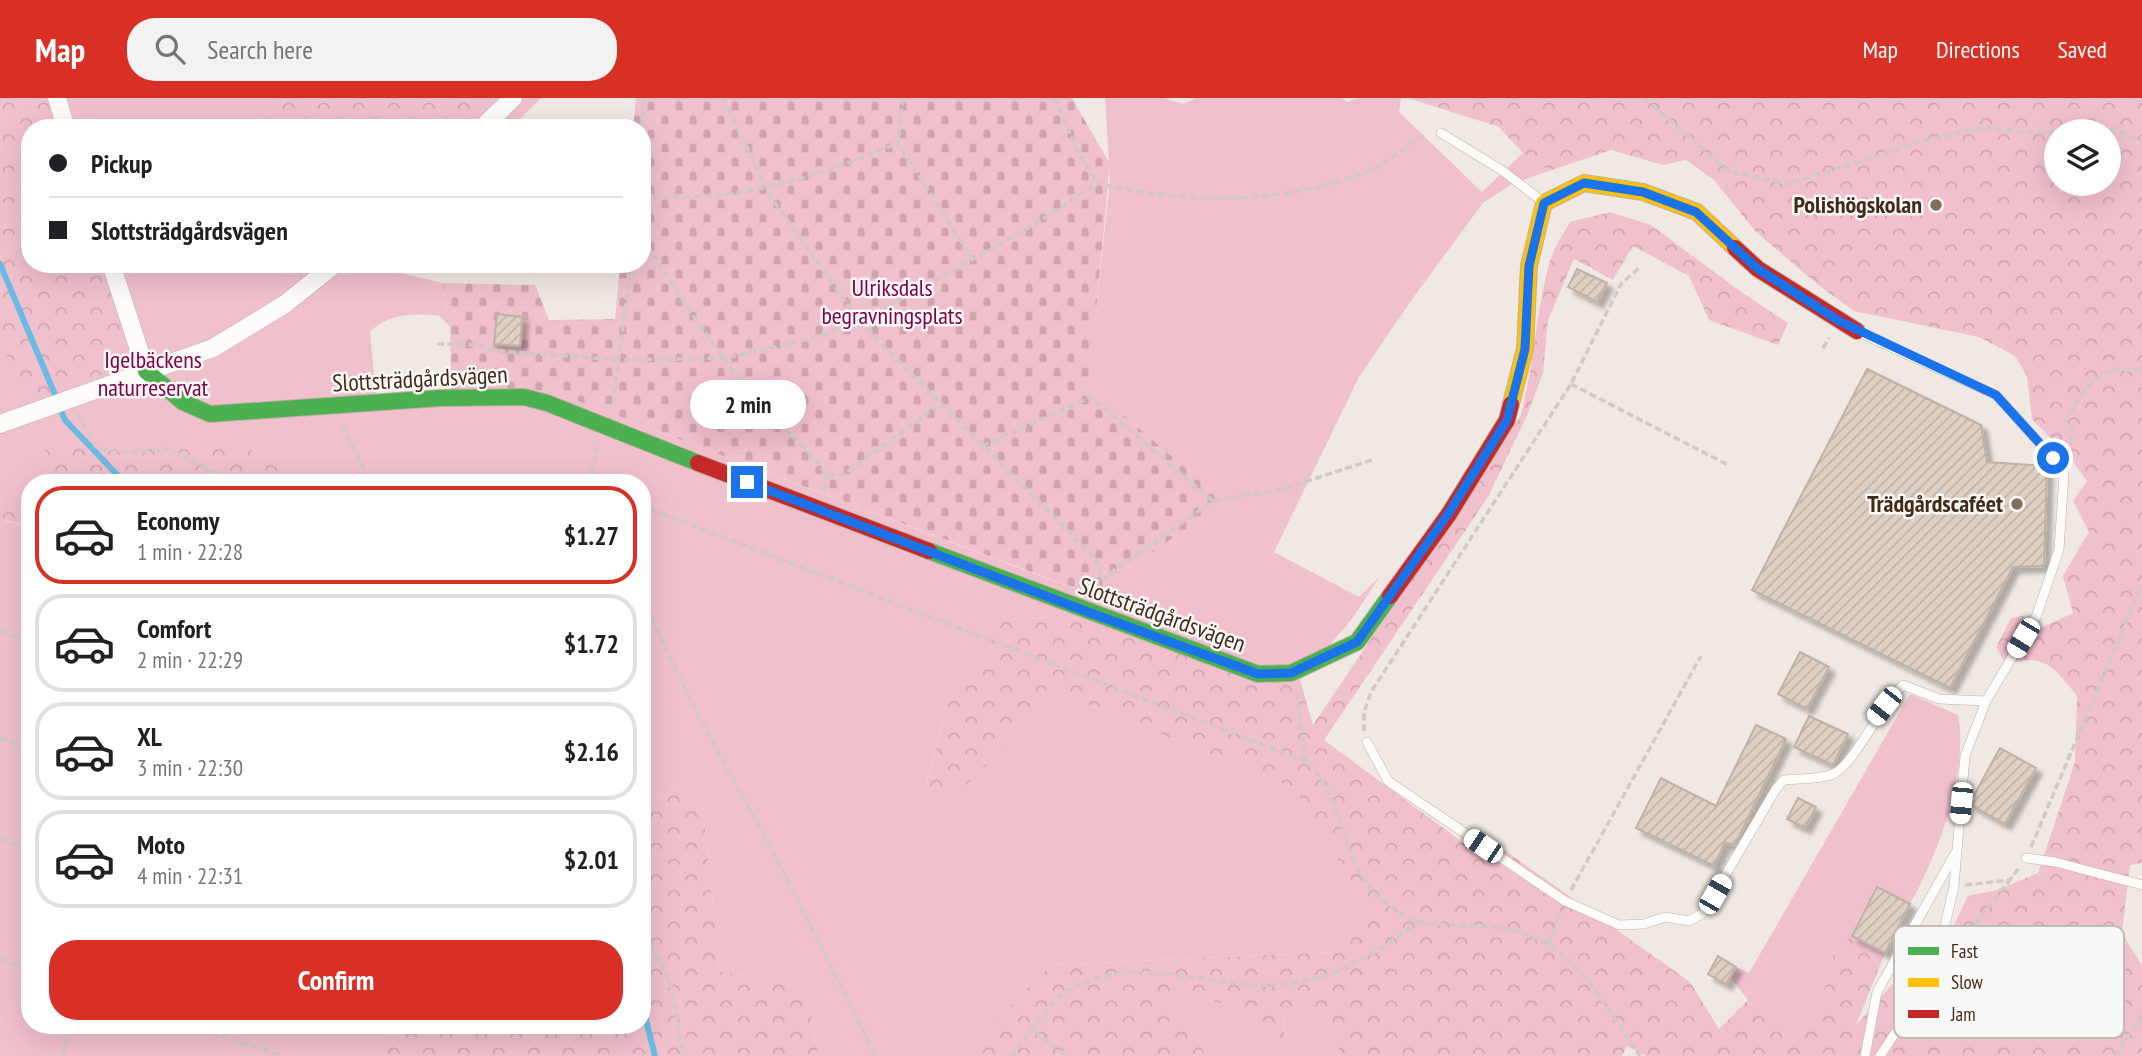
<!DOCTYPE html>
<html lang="en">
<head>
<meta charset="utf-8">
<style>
	:root { --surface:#fff; --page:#f2f2f2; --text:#202124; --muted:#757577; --line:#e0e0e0; --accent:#d93025 }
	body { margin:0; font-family:"PT Sans Narrow",sans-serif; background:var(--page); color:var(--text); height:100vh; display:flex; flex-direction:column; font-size:26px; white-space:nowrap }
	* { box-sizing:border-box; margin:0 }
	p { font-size:23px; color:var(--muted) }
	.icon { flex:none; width:38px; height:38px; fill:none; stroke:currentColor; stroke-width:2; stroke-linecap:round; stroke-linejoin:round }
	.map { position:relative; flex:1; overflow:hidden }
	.drawer { position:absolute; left:21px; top:376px; width:630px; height:560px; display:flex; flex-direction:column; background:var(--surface); border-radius:28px; box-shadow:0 7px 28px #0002 }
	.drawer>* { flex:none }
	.top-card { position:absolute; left:21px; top:21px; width:630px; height:154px; border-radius:28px; box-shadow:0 7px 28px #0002; display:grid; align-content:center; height:154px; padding:0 28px; background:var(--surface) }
	.fabs { position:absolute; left:2044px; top:21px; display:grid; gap:14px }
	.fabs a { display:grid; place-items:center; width:77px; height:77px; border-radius:50%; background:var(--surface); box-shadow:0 7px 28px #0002; font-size:35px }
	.end { position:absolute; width:32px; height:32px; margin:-16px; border:9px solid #1a73e8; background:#fff; box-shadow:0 0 0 4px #fff }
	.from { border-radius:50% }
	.bubble { position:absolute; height:49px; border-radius:24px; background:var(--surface); box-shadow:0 7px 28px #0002; font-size:23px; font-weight:700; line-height:49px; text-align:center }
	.car { position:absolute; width:21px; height:42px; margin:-21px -10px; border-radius:9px; box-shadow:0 0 5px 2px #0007; background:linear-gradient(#fff 24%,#345 0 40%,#fff 0 76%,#345 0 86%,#fff 0) }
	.top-card b { display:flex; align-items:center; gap:24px; height:66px; font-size:26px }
	.top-card b+b { border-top:2px solid var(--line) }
	.top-card i { width:18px; height:18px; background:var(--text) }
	ul { padding:12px 0 0; list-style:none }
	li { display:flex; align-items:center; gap:21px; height:98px; margin:0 14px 10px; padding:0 14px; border:4px solid var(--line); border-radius:28px }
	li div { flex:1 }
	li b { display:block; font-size:26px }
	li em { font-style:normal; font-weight:700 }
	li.active { border-color:var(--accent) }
	li>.icon { width:63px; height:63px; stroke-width:1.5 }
	.action { display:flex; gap:14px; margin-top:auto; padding:14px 28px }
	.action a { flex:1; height:80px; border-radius:28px; background:var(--accent); color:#fff; font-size:28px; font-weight:700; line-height:80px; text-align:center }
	header { display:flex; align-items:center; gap:42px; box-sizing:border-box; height:98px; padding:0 35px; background:var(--accent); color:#fff }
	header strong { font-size:33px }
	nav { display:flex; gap:38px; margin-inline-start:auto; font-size:24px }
	.search { width:490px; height:63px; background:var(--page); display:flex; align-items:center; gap:18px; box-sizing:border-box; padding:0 24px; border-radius:28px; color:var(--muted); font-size:26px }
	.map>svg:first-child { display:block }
</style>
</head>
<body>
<header>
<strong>Map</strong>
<div class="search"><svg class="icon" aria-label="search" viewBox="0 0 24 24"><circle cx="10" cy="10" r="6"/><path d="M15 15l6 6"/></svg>Search here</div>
<nav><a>Map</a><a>Directions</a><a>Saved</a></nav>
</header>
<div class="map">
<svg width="2142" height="958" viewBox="0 0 2142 958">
	<defs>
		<pattern id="forest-crowns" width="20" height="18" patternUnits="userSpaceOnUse" patternTransform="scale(1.75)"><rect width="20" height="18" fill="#f1c0cd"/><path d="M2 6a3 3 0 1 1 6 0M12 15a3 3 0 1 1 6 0" fill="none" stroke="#d0a5af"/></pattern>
		<pattern id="cemetery-stones" width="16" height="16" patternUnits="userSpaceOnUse" patternTransform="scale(1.75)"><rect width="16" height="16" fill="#f1c0cd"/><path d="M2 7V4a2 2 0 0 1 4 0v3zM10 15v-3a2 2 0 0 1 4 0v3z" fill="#d0a5af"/></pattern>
		<pattern id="building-hatch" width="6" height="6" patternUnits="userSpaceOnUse" patternTransform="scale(1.75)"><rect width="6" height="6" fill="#decfc2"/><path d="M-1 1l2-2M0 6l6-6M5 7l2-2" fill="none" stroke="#c0b2a6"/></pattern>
		<filter id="shadow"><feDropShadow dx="6" dy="6" stdDeviation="2" flood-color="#0004"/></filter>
	</defs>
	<rect width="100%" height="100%" fill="#f0e9e3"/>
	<!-- green -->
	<path fill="#f1c0cd" d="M0,0H541L511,30H30V166H363L443,185L450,229L440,218C416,215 388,215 370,234L376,299L551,293L1099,500L1106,486L1224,404L1088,288L1110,82L1105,0H1164L1183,6L1196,0H1341L1347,4L1360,0H1401L1399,14L1482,94L1523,55L1549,73L1512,86L1483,105L1413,200L1359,279L1274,454L1359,499L1380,478L1352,521L1300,582L1091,521L1025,519L986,524L994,555L971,568L952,590L925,690L1032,624L1047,590L1294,690L1369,814L1334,854L1051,867L1083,958H818L814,929L802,889L720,873L704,720L679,685L642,717V385H300L283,374L30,385L6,423L30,430V928H405L370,958H0Z
		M1910,596L1958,617C1969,674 1938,757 1910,806L1877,789L1852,838L1834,849L1830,877L1805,936L1748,902L1730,879L1736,869L1749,875Z
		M1191,897L1253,914L1264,935L1284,943L1285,911L1317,922L1344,958H1205L1194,928L1159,910Z"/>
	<!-- forest -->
	<path fill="url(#forest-crowns)" fill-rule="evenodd" d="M0,0H46L56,30H30V166H103L121,219L120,246L108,270L91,287L28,305L0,242Z
		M258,0H492L462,30H277Z
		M1408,0H2142V765L2130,767L2122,835L2142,868V958H1646L1627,948L1622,958H1344L1317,922L1285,911L1284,944L1264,935L1253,914L1191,897L1160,910L1194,928L1205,958H959L1051,867L1333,854L1369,814L1294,690L1047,590L1032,624L957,695L925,691L952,590L971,568L994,555L985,524L1025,519L1091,521L1300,582L1313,627L1520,319C1535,268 1535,214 1550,163C1554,150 1563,136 1570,124L1610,114L1651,127L1744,196L1788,225L1778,247L1709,222L1689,178L1633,148L1613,182L1574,161L1548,222L1543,275L1528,315L1488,399L1324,642L1473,752L1503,751L1690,884L1719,931L1748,902L1805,936L1830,877L1834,849L1852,838L1885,855L1856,927L1903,874L1928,865L1923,879L1937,881L1953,829L1968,798L1997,792L2038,775L2075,664L2077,598C2053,569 2046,555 2006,566L1996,549L2011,520L2023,518L2032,534L2073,515L2063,478L2089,434L2073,403L2087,383L2072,362L2032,321L2027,278L2015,258L1979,239L1854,213L1817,186L1756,134L1714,82L1686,62L1663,67L1611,52L1549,73L1523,55L1499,29ZM2056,33H2109V86H2056Z
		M235,342L300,385H30V430L0,420L50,346Z
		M679,685L704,720L720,873L802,889L814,929L818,958H370L405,928H642V717Z"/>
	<!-- cemetery -->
	<path fill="url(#cemetery-stones)" d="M636,0H1072L1110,66L1089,288L1225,404L1106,486L1100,500L551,293L451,292L450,229L443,185L535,187L549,222L615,221L620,166H642V30H633Z"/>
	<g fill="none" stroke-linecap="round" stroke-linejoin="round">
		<!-- stream -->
		<path stroke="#6cbae4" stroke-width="6" d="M0,166L56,299
			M62,315L65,322L125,385
			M642,918H645L655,958"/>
	</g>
	<!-- building -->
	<path fill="url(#building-hatch)" stroke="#c0b1a5" stroke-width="2" filter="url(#shadow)" d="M1577,171L1607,185L1597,204L1568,189Z
		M497,216L522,219L520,248L494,246Z
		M1867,271L1981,327L1987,364L2047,368L2044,468L2013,469L1950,590L1752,492Z
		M1800,554L1829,569L1807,611L1778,596Z
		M1809,618L1848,636L1833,667L1794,649Z
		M1756,627L1786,641L1735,747L1725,745L1714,768L1636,730L1661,680L1716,708Z
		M2000,650L2036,670L2005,726L1969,706Z
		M1798,700L1816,709L1805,730L1787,721Z
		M1877,789L1910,806L1885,855L1852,838Z
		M1718,858L1736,869L1726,886L1708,876Z"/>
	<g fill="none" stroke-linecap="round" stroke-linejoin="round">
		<!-- lane casing -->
		<g stroke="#beb0a4" stroke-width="10">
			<path id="lane" d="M1441,35L1503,73L1543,104
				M1858,234L1996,297L2053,360L2064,377L2059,452L2036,519L1986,603L1965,658L1954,788L1934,876L1880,958
				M1367,644L1388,683L1565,803L1619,827L1644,826L1665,819L1689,823L1703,815L1776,691L1784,682C1800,680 1818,682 1833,676C1854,667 1880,608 1903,587L1939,601L1986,603
				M2026,760L2055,764L2142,787
				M1865,958L1877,894L1956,754"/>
		</g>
		<!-- street casing -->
		<g stroke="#beb0a4" stroke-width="19">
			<path id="street" d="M57,0L66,30
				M482,30L513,0
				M111,166L146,273
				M0,326L213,250L285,206L335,166"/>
		</g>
		<!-- fast casing -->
		<g stroke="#beb0a4" stroke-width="18">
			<path id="fast" d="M146,273L183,304L210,316L441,300L524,299L547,305L698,365
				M929,453L1258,576L1291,575L1357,544L1390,498"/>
		</g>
		<!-- slow casing -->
		<g stroke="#beb0a4" stroke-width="18">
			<path id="slow" d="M1511,306L1525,251L1529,168L1544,105L1584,85L1643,94L1697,114L1735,150"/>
		</g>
		<!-- jam casing -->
		<g stroke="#beb0a4" stroke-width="18">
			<path id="jam" d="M1735,150L1758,171L1857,233
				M698,365L929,453
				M1390,498L1449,416L1507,322L1511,306"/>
		</g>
		<!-- path -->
		<path stroke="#d0c9c4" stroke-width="3.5" stroke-dasharray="7 3.5" stroke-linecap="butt" d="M723,0L771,99L860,224L1096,461L1101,470L1096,492
			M903,0L898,45L973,162
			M1055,0L1076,50L1098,85
			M1644,0L1729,73L1788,86L1927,42L1984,29L2033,35L2056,34
			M642,30L644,0
			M2068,33L2114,31L2142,44
			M642,98C736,105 813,81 898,45
			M642,138C677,197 716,253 760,306C779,328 813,353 826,377H843L939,307
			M437,246L481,247L487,252L621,262L724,260L811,241L860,224L1022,134L1098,85C1186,107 1289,107 1373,71C1392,63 1408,43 1427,37
			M1823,250L1829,240
			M1571,286L1728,367
			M613,306L631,166
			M78,316L96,349L119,355L168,351L236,385
			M342,328L371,385
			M982,348L1091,299L1213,403L1099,483
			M2063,351L2071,343L2072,330L2066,322C2078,303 2090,278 2113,273C2123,271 2132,273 2142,271
			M590,385L597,349
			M824,393L826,377
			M1213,403L1283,391L1375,361
			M642,408L1305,663C1347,698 1338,763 1380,800C1390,809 1408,822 1421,824C1467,832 1507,820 1550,848C1589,873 1613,921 1640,958
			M642,501L698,617L777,761L876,958
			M0,533L30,544
			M1297,595L1305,663
			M1364,633V614L1371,594L1571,286L1621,186L1639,170
			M0,640L30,650
			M0,741L30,751
			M2031,749L2142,487
			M1965,787L2010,782L2018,771
			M1571,792L1701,558
			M642,840C679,877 672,912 684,958
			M1548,846L1560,815
			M1954,851L2010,782
			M0,861L30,872
			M192,928L282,958
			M1034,933L1067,958
			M63,958L69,928
			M1011,958C1026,941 1049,905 1066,894C1131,852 1210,891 1280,887C1333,883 1377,855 1418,824
			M2115,958L2142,918"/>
		<!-- lane -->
		<use href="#lane" stroke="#fdfcfb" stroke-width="9"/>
		<!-- street -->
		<use href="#street" stroke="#fdfcfb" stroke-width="18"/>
		<!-- fast -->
		<use href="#fast" stroke="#4caf50" stroke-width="16"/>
		<!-- slow -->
		<use href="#slow" stroke="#ffc107" stroke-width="16"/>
		<!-- jam -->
		<use href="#jam" stroke="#c62828" stroke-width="16"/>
	</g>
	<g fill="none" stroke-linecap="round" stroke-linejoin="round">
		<!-- route -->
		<path stroke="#1a73e8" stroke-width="9" d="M747,384L1088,514L1258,576L1291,575L1357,544L1448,416L1507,322L1525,251L1529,168L1544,105L1584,85L1643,94L1696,114L1758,171L1839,223L1996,297L2053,360"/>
	</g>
	<!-- markers -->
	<g fill="#806e5e" stroke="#f8f8f8" stroke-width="2.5">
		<circle cx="1936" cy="107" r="7"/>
		<circle cx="2017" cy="406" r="7"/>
	</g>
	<g text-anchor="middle" stroke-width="5" stroke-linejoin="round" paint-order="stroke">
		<!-- poi labels -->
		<g font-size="24" font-weight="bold" fill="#442b17" stroke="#f8f8f8" text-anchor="end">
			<text x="1922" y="115">Polishögskolan</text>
			<text x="2003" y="414">Trädgårdscaféet</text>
		</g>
		<!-- park labels -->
		<g font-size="24" fill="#820246" stroke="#f8f8f8">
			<text x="892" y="198">Ulriksdals<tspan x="892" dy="28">begravningsplats</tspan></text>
			<text x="153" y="270">Igelbäckens<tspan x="153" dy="28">naturreservat</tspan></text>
		</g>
		<!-- street labels -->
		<g font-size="24" fill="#442b17" stroke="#f8f8f8">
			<text transform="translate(420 281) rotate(-3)" y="8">Slottsträdgårdsvägen</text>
			<text transform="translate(1162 517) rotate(20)" y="8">Slottsträdgårdsvägen</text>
		</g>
	</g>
	<!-- legend -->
	<rect x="1894" y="828" width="230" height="112" rx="10" fill="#f8f8f8" stroke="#c2bab4" stroke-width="2"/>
	<rect x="1908" y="849" width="31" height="8" fill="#4caf50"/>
	<rect x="1908" y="880" width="31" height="9" fill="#ffc107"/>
	<rect x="1908" y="912" width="31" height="8" fill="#c62828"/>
	<g font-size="19" fill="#442b17">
		<text x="1951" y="860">Fast</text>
		<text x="1951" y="891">Slow</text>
		<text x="1951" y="923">Jam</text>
	</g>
</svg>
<div class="fabs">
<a><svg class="icon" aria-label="layers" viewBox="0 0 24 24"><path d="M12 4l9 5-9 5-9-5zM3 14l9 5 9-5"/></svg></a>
</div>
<i class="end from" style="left:2053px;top:360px"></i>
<i class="end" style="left:747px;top:384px"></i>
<div class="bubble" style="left:690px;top:282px;width:116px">2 min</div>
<i class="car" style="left:2023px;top:540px;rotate:211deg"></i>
<i class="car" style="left:1884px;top:608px;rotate:218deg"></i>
<i class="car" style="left:1961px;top:705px;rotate:185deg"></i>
<i class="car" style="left:1483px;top:748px;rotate:304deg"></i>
<i class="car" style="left:1715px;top:796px;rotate:30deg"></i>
<div class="top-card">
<b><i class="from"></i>Pickup</b>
<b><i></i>Slottsträdgårdsvägen</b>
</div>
<section class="drawer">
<ul>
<li class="active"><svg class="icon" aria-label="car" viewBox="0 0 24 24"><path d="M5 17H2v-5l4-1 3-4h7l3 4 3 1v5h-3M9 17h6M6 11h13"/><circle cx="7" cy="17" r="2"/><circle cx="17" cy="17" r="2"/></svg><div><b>Economy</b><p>1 min · 22:28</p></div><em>$1.27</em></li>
<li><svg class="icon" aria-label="car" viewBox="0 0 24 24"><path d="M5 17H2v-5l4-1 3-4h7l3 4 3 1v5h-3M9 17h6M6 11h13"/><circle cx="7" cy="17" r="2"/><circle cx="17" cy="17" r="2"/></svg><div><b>Comfort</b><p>2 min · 22:29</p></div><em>$1.72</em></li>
<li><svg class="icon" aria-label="car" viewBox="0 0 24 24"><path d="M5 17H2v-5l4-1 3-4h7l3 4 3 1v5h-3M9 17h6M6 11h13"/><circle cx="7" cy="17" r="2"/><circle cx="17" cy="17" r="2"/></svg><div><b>XL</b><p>3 min · 22:30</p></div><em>$2.16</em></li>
<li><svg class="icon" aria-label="car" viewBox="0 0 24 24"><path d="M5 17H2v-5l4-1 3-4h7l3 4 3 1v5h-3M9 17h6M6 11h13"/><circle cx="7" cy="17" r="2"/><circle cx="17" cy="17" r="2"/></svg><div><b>Moto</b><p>4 min · 22:31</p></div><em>$2.01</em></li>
</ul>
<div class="action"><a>Confirm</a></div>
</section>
</div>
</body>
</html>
